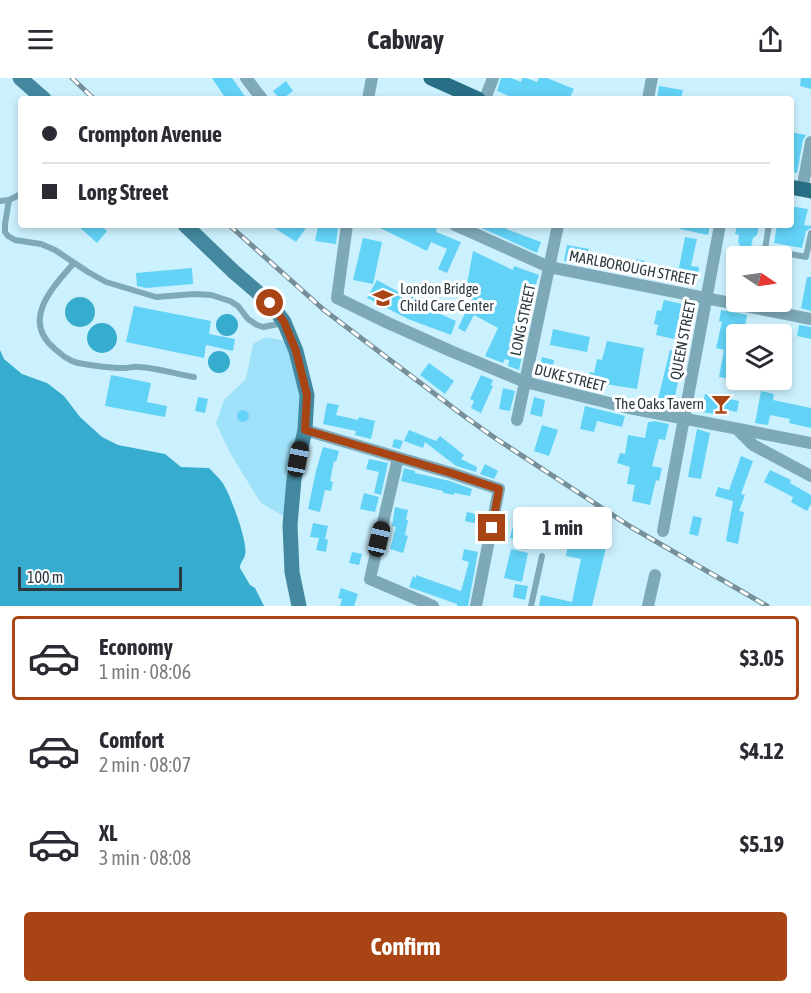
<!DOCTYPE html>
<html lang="en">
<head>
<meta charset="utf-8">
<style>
	:root { --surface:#fff; --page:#f7f7f7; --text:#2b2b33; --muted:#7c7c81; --line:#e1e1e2; --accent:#a94514 }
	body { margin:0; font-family:"Asap Condensed",sans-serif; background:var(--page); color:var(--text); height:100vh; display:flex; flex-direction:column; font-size:22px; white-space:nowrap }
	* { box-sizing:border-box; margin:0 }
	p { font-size:20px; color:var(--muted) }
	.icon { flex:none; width:33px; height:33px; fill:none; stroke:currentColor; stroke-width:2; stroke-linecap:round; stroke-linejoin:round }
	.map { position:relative; height:528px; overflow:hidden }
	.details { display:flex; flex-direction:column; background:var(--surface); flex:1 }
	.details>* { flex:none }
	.guide { position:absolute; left:18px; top:18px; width:776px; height:132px; border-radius:6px; box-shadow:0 3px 9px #0003; display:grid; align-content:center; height:132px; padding:0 24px; background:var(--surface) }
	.needle { width:39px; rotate:103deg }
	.controls { position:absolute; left:726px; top:168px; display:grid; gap:12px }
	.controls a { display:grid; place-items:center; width:66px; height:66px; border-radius:6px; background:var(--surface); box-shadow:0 3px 9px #0003; font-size:30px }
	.scale { position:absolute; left:18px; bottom:15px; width:164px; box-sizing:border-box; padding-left:6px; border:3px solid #2c3a40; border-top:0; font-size:16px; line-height:21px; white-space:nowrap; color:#2c3a40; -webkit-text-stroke:4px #fff; paint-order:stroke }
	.end { position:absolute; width:27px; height:27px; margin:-14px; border:8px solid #a94514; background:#fff; box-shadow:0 0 0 3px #fff }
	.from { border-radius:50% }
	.bubble { position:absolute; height:42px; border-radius:6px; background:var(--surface); box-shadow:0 3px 9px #0003; font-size:20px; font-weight:700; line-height:42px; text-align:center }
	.car { position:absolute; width:18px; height:36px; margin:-18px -9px; border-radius:8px; box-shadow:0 0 4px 2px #0007; background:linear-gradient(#222 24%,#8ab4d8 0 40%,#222 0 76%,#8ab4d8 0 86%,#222 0) }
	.guide b { display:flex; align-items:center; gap:21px; height:57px; font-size:22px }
	.guide b+b { border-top:2px solid var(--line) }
	.guide i { width:15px; height:15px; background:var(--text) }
	ul { padding:10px 0 0; list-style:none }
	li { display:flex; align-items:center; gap:18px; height:84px; margin:0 12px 9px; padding:0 12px; border:3px solid transparent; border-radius:6px }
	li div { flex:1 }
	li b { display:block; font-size:22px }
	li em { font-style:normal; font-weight:700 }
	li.selected { border-color:var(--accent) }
	li>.icon { width:54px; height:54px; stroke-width:1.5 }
	.cta { display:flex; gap:12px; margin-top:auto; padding:12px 24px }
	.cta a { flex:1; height:69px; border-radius:6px; background:var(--accent); color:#fff; font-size:24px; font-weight:700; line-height:69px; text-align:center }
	header { display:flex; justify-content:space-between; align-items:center; height:78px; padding:0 24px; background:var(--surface); font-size:27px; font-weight:700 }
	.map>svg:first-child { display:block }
</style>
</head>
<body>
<header><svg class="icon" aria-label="menu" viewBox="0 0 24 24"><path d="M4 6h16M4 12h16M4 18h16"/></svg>Cabway<svg class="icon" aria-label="share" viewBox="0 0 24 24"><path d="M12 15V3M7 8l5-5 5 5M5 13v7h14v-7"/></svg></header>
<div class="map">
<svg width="811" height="528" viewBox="0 0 811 528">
	<rect width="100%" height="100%" fill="#ccf1fe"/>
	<!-- green -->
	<path fill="#9ee1f8" d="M266,259L286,263L298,298L302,334L285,439L261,425L230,375L216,345L224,322L246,301L253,266Z"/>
	<!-- water -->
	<path fill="#36accf" d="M65 234a15 15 0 1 1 30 0a15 15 0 1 1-30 0Z
		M216 247a11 11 0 1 1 22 0a11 11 0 1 1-22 0Z
		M87 260a15 15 0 1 1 30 0a15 15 0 1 1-30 0Z
		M0,272L4,281L22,296L47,305L64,318L80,339L102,359L118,367L165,376L181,389L209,390C213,394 218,399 222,404C229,413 249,466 245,477C244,482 240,484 240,490L250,507L255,510L264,528H0Z
		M208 284a11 11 0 1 1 22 0a11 11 0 1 1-22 0Z"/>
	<!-- building -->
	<path fill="#62d2f6" d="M212,0H232L247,21H226Z
		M501,0H511L521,4L522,0H526L537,4L539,0H547L574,11L569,21H516L497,13Z
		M801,0H811V11L800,8Z
		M286,3L293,13L282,21H280L273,13Z
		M659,8L683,12L681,21H657Z
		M790,54L806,57L803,62L797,95L790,93Z
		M790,128L808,131L804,147L811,148V150L806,153L802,170L774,165L777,147H790Z
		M77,147H100L107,153L97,165Z
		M270,147H308L296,164Z
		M318,147L338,149L336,166L315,163Z
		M374,147H431L437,150L436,154L461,164L447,195L438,191L447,171L431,164L427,173Z
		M475,147H508L506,151L541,164L537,175Z
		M680,147H710L708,157L680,151Z
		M737,147H759L757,157L753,160L749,178H737L740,167L738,164L739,157L735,156Z
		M685,159L697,161L691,188L699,189L696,209L659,202L660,201L633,197V195L605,189V192L592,189V187L564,183L567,167L589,171L588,175L636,183V181L645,183V186L679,190Z
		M363,160L382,164L373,206L353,202Z
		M473,173L513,192L514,188L539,197L531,220L534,221L519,292L508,288L509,282L505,281L503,285L485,278L498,250L474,237L465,254L458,250L472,221L465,218Z
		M192,190L193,206L146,210L137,208L136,195Z
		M807,199H811V233L801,230Z
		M377,202L406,218L407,215L423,224L424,222L434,226L431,232L456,243L451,257L408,241L367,220Z
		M664,222L682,226L680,236L686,237L683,251L677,250L674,261L656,257L658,247L654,246L657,232L661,233Z
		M134,228L211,243L209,256L235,261L233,273L206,267L204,280L126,264Z
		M721,232L747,237L745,248L736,246V302L719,299L724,272L716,270L722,244L719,243Z
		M799,247L811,249V261L797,258Z
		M553,251L590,259L587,274L550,267Z
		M607,263L644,270L637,311L605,306L603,313L591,310L592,303L588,302L590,294L594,295L597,281L602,282Z
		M670,272L684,275L673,328L657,325Z
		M542,279L554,282L550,302L537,299Z
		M429,285L454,303L445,316L420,297Z
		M111,297L151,305L147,324L167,328L165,339L105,328Z
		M481,297L493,302L491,307L493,308L481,335L471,330L474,323L470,321Z
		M503,310L515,313L510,333L499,331Z
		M761,313L774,316L773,322L811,330V350L789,345L790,341L770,337L768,347L755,345Z
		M705,316L739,323L737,334L716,330L715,336L701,334Z
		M198,319L208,321L205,335L195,333Z
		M534,319L545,322L542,339L530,336Z
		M327,325L339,327L336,337L358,342L359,339L375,343L371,361L355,357L356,353L323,346Z
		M585,328L625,338L622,349L597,343L594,354L580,351Z
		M237 338a6 6 0 1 1 12 0a6 6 0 1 1-12 0Z
		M653,343L669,346L665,362L659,361L652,388L662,390L659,403L656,402L650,427L632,423L635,407L627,406L630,389L617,385L620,375L625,376L628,357L645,360L648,344H653Z
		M542,347L558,352L549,378L534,373Z
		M697,351L710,355L701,401L688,399Z
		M409,352L436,363L440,358L464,377L461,381L477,389L476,394L456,388L425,364L423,370L404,363Z
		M394,361L403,363L400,371L392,369Z
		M323,369L339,373L336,384L334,383L330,403L333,404L331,413L325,412L320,434L308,431L316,393Z
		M741,378L753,383L741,416L745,417L739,433L744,434L738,466L726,463L733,423L715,418L718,409L729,412Z
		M369,381L388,385L381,417L374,415L379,394L366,391Z
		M485,386L498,393L494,401L480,396Z
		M404,390L415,393V395L450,403L472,411L470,418L454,415V417L443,415V413L401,403Z
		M770,392L791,402L790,405L811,417V426L807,433L791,424L793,419L764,404Z
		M364,415L379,419L375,434L360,431Z
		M395,429L408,432L406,442H408L405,457L408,458L403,475L390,471L396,449L392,448Z
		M467,434L480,437L478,446L465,443Z
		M693,438L702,440L698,458L689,456Z
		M514,444L524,446L520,462L510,460Z
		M313,445L328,448L325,461L328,462L326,474L316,472L319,460L310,459Z
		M570,455L607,465L592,528H539L541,517L572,524L581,481L566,478Z
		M464,471L478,474L468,528H457V526L409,509L413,498L416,500V497L461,513L469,484L462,482Z
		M511,471L528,475L522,504L504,500Z
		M352,474L362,476L359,487L349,485Z
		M515,506L528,508L525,522L513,519Z
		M341,510L358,516L354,528H340L342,521L338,520Z"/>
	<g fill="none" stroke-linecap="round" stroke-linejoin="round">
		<!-- lane -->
		<path stroke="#7ea9b8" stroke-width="6" d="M9,122L5,146V154L8,158L15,162L41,166L55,172L88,194L106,204L156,219L195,216L211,217L230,223L238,228L248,241L257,247L263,249L284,245
			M0,123L9,122L21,116
			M769,147L765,171L806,179L811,155
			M74,185C53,209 20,242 55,271C62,277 69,283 78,285C94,288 109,290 125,290C129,290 134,288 139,289C157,290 176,296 194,299
			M531,528L542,478"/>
		<!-- street -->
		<path stroke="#7ea9b8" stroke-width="12" d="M246,0L262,21
			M368,21L372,0
			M485,21L493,0
			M648,21L652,0
			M802,112L811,64
			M347,147L337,220L388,245L453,274L525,304L629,330L811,365
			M455,147L549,189L811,241
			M517,342L558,147
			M737,351L753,367L811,398
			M305,352L451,395L499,411L476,528
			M398,380L370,501L433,528
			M663,453L720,147
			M648,528L655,497"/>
		<!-- secondary -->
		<path stroke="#44889f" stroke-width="15" d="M20,0L44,21
			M185,147L234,194L270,225L284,244L296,273L307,317L305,352L294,401L290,447L292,494L299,528"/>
		<!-- primary -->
		<path stroke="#286f85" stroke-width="15" d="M431,0L478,21
			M790,109L811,113"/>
		<!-- rail casing -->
		<g stroke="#768f98" stroke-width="5">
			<path id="rail" d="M72,0L94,21
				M229,147L324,232L464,338L495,360L631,449L767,528"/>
		</g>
		<!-- rail -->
		<use href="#rail" stroke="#fff" stroke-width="3" stroke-dasharray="9" stroke-linecap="butt"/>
	</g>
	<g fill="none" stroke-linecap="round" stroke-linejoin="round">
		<!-- route -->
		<path stroke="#a94514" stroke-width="8" d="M270,225L284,244L296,273L307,317L305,352L451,395L499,411L492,450"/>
	</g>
	<!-- icons -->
	<defs>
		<g id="school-bare" transform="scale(1.62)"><path d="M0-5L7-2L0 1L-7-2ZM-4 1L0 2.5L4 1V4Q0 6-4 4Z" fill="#a94514" stroke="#fff" stroke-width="2.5" paint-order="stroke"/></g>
		<g id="bar-bare" transform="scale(1.62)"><path d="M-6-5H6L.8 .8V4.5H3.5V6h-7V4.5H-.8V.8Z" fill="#a94514" stroke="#fff" stroke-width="2.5" paint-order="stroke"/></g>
	</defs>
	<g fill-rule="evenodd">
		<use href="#school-bare" x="383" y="220"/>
		<use href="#bar-bare" x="721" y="326"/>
	</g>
	<g text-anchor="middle" stroke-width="6" stroke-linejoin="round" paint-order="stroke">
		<!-- street labels -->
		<g font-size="15" fill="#2c3a40" stroke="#fff">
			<text transform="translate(633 190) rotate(11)" y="5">MARLBOROUGH STREET</text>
			<text transform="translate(523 242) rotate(-78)" y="5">LONG STREET</text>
			<text transform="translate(683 262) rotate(-79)" y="5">QUEEN STREET</text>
			<text transform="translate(570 300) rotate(14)" y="5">DUKE STREET</text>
		</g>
		<!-- poi labels -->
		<g font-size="15" fill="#2c3a40" stroke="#fff" text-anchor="start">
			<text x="400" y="216">London Bridge<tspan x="400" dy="17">Child Care Center</tspan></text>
			<text x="704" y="331" text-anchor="end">The Oaks Tavern</text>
		</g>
	</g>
</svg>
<div class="controls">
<a><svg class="needle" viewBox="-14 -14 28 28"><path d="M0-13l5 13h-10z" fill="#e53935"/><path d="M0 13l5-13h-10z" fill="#7c7c81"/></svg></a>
<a><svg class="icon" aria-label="layers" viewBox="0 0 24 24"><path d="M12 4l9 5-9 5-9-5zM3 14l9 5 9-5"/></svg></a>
</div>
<div class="scale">100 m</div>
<i class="end from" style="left:270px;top:225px"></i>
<i class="end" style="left:492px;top:450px"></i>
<div class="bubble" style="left:513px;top:429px;width:99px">1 min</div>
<i class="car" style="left:298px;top:381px;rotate:11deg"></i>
<i class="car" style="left:379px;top:461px;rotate:13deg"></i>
<div class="guide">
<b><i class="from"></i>Crompton Avenue</b>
<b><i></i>Long Street</b>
</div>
</div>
<section class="details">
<ul>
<li class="selected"><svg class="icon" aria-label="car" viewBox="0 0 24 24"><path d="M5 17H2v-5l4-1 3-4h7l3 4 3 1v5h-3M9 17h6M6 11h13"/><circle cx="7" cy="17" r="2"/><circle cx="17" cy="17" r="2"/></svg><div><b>Economy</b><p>1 min · 08:06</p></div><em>$3.05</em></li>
<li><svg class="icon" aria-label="car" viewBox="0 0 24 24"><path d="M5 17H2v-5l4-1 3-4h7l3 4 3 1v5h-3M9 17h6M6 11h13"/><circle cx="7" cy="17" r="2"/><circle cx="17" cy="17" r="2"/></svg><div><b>Comfort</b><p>2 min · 08:07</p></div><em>$4.12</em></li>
<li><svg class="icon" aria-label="car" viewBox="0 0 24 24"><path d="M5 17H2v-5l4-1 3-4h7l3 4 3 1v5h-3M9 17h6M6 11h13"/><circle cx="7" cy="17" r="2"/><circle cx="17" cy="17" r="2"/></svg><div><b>XL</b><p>3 min · 08:08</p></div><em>$5.19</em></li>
</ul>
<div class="cta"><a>Confirm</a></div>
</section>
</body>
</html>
